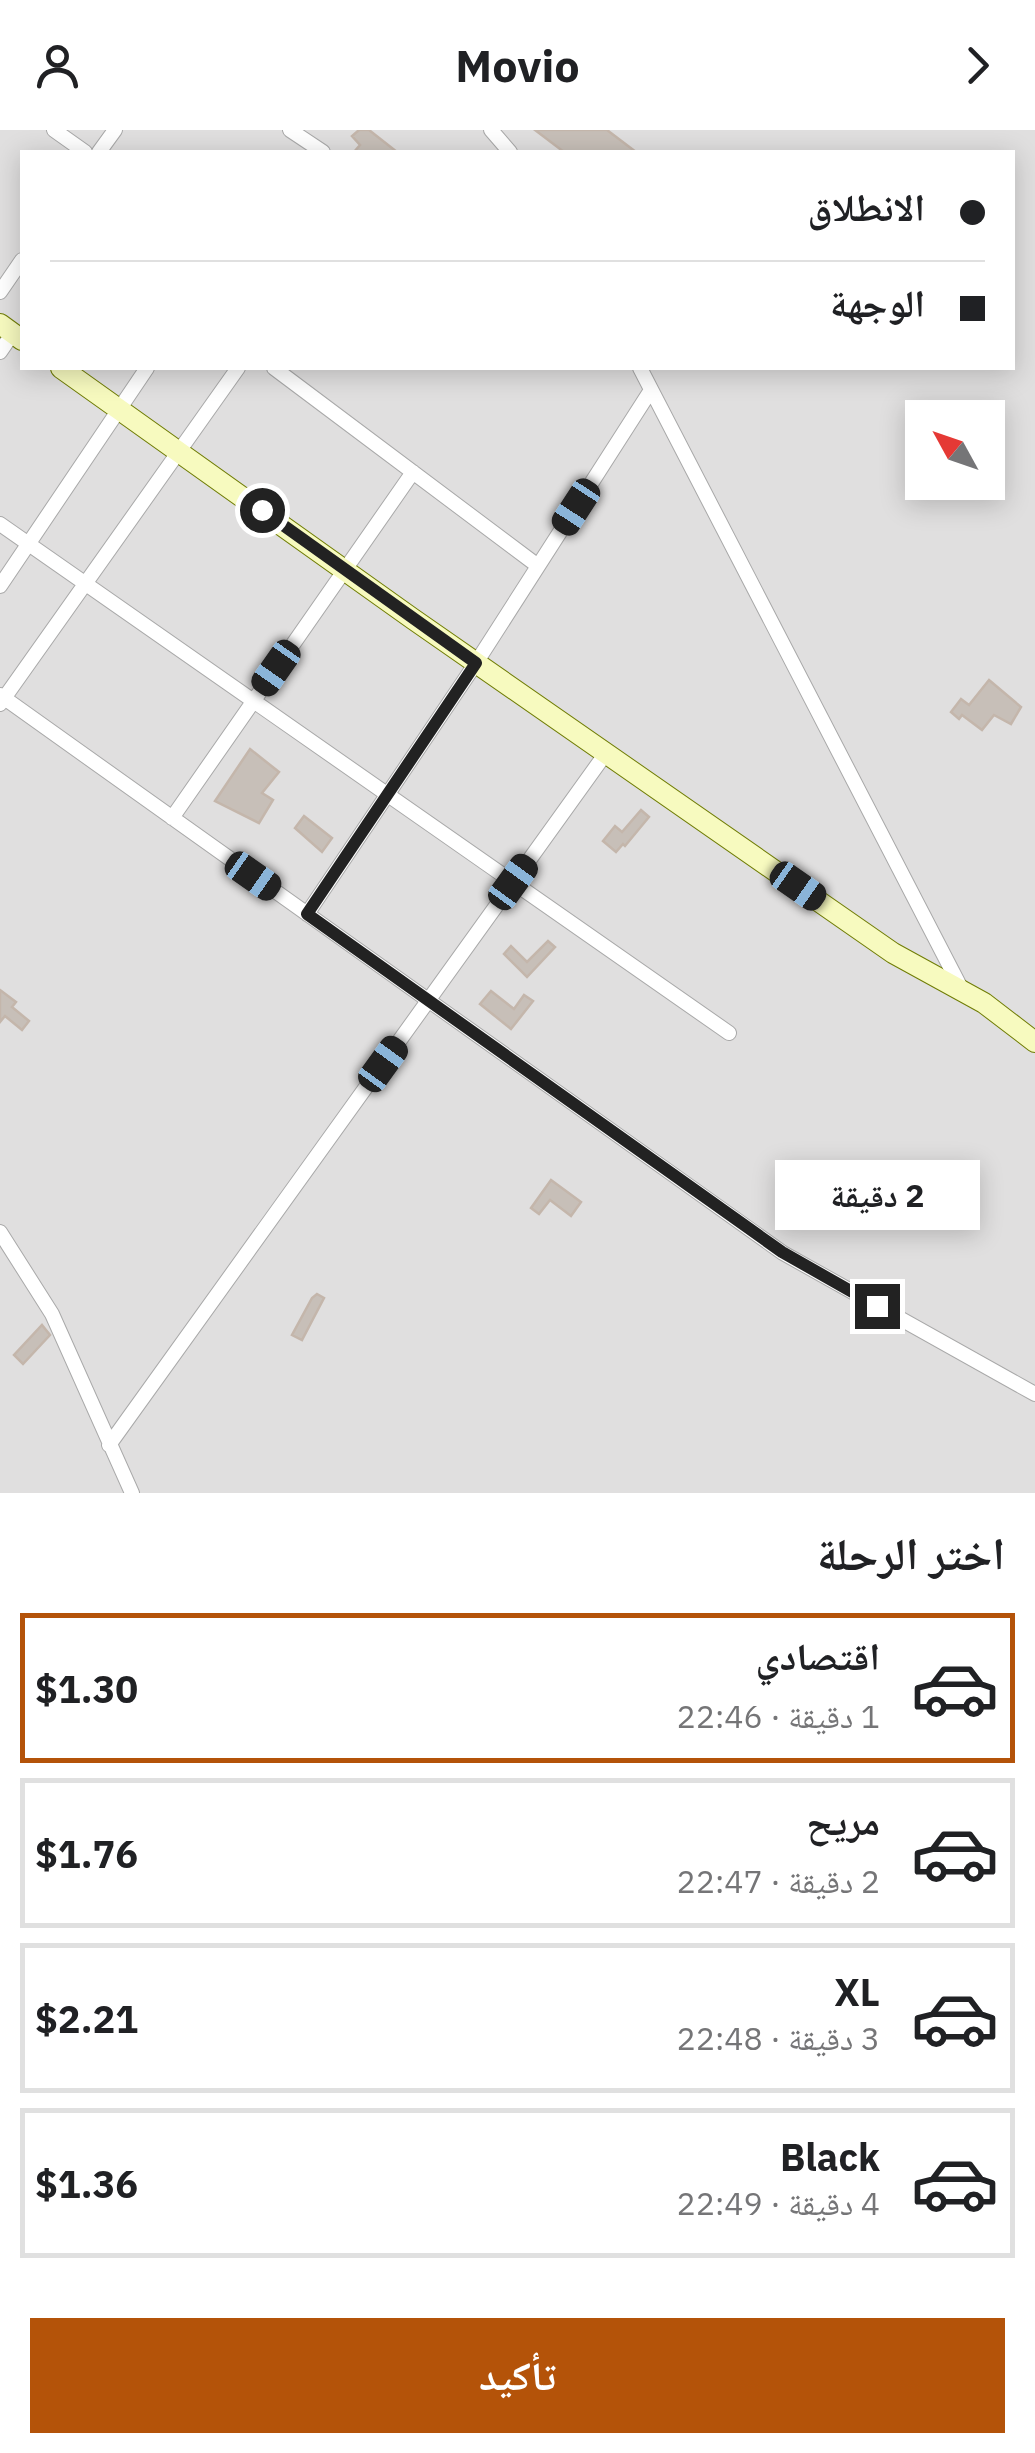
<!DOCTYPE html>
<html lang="ar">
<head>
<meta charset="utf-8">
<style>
	:root { --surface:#fff; --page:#f2f2f2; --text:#202124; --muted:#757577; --line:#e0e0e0; --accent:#b45309 }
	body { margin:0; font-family:"IBM Plex Sans","Noto Naskh Arabic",sans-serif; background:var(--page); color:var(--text); direction:rtl; height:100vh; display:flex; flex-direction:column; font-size:38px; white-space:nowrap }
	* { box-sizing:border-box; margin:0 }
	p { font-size:32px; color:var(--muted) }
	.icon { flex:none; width:55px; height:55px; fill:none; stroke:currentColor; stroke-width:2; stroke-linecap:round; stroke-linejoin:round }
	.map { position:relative; height:1363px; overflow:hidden; direction:ltr }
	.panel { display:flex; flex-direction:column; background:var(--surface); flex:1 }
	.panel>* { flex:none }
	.hud { position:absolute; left:20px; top:20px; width:995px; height:220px; border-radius:0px; box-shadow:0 5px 25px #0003; direction:rtl; display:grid; align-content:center; height:220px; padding:0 30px; background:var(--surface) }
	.needle { width:65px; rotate:310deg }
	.controls { position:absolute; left:905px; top:270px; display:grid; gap:20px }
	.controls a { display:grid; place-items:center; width:100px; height:100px; border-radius:0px; background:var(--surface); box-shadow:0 5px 25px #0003; font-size:50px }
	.end { position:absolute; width:45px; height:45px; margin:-22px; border:12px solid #222; background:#fff; box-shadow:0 0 0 5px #fff }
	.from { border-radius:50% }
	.bubble { position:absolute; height:70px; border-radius:0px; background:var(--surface); box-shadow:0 5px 25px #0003; font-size:32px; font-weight:800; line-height:70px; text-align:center; direction:rtl }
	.car { position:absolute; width:30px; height:60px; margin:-30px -15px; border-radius:12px; box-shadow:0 0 8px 2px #0007; background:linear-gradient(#222 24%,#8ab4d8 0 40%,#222 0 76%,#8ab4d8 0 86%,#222 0) }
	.hud b { display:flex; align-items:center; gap:35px; height:95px; font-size:38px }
	.hud b+b { border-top:2px solid var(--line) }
	.hud i { width:25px; height:25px; background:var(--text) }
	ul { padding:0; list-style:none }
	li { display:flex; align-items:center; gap:30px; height:150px; margin:0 20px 15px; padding:0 10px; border:5px solid var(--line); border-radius:0px }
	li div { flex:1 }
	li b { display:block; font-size:38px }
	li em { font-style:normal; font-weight:800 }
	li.active { border-color:var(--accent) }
	li>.icon { width:90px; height:90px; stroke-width:1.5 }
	h2 { padding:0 30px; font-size:45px; line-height:120px }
	.cta { display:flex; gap:20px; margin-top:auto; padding:20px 30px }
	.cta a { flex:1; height:115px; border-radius:0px; background:var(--accent); color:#fff; font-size:40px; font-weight:800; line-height:115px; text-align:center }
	header { display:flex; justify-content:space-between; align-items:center; height:130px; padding:0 30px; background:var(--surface); font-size:45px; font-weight:800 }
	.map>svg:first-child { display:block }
</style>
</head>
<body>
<header><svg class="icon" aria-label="forward" viewBox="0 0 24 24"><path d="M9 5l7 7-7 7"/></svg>Movio<svg class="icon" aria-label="person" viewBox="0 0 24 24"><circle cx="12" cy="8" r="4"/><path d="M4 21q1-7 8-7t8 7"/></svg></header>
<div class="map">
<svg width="1035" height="1363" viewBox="0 0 1035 1363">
	<rect width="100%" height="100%" fill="#f2efe9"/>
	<!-- residential -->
	<path fill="#e0dfdf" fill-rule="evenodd" d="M0,0H1035V1363H0ZM22,22H1012V238H22ZM922,288H988V352H922Z"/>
	<!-- building -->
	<path fill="#c7bfb8" stroke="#c4b6ab" stroke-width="2.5" d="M359,0H369L397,22H354L360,15L352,6Z
		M535,0H607L636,22H564Z
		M989,550L1021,577L1011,594L994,585L982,600L962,585L959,589L951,582L961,569L969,575Z
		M250,619L279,642L262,663L273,670L259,693L215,671Z
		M641,680L649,687L625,716L623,714L616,722L603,711L615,696L622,702Z
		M304,686L332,708L322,722L295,698Z
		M548,811L555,817L527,847L504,824L511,816L527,832Z
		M0,860L16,872L12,877L29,891L22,900L5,886L0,892Z
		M491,861L514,879L524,865L533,871L511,899L480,874Z
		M551,1050L581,1072L571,1086L550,1070L539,1084L531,1078Z
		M317,1164L324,1168L302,1210L292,1205L312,1168Z
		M42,1195L50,1205L23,1234L14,1225Z"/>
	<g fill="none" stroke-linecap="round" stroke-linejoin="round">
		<!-- street casing -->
		<g stroke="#a9a9a9" stroke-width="16">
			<path id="street" d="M54,0L85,22
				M290,0L323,22
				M491,0L510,22
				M99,22L115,0
				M0,162L22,130
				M0,222L13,203
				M274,238L538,436
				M640,238L962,860
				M0,394L729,903
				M0,456L147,238
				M0,565L783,1123L1035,1264
				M0,574L238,238
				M172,688L413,342
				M307,784L476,533L651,260
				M0,1102L52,1184L132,1363
				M109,1315L606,623"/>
		</g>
		<!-- secondary casing -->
		<g stroke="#707d05" stroke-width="22">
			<path id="secondary" d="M0,194L22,210
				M61,238L413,489L893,823L984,873L1035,912"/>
		</g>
		<!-- street -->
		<use href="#street" stroke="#fff" stroke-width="14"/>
		<!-- secondary -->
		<use href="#secondary" stroke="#f7fabf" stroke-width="20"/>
	</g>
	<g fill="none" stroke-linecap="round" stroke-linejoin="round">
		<!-- route -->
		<path stroke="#222" stroke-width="12" d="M262,380L476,533L307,784L782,1122L877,1176"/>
	</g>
</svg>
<div class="controls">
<a><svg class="needle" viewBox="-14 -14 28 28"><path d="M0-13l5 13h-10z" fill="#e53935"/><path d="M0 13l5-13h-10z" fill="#757577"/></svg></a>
</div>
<i class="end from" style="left:262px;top:380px"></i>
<i class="end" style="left:877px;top:1176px"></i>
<div class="bubble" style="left:775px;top:1030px;width:205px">2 دقيقة</div>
<i class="car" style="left:576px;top:377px;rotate:213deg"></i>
<i class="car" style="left:276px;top:538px;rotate:215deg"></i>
<i class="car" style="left:253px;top:746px;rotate:125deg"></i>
<i class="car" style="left:513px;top:752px;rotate:36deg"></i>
<i class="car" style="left:798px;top:756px;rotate:125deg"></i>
<i class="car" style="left:383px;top:934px;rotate:36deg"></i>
<div class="hud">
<b><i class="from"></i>الانطلاق</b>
<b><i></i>الوجهة</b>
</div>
</div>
<section class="panel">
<h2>اختر الرحلة</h2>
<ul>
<li class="active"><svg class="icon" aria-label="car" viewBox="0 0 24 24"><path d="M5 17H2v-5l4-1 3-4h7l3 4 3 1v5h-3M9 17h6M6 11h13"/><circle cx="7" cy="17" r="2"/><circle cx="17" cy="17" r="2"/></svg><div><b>اقتصادي</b><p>1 دقيقة · 22:46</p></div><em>$1.30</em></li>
<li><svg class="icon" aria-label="car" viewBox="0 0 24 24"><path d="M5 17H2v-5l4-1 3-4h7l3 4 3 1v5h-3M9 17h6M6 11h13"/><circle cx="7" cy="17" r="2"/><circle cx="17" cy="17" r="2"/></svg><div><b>مريح</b><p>2 دقيقة · 22:47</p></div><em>$1.76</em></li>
<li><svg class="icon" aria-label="car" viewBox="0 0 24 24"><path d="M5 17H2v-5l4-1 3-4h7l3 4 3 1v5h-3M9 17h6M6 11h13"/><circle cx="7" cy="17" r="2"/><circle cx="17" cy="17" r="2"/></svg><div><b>XL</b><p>3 دقيقة · 22:48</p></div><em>$2.21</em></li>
<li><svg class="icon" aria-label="car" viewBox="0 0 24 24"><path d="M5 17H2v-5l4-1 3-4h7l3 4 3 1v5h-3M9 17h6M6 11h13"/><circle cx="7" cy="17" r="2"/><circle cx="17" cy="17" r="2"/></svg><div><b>Black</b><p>4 دقيقة · 22:49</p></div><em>$1.36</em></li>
</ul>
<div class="cta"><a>تأكيد</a></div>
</section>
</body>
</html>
